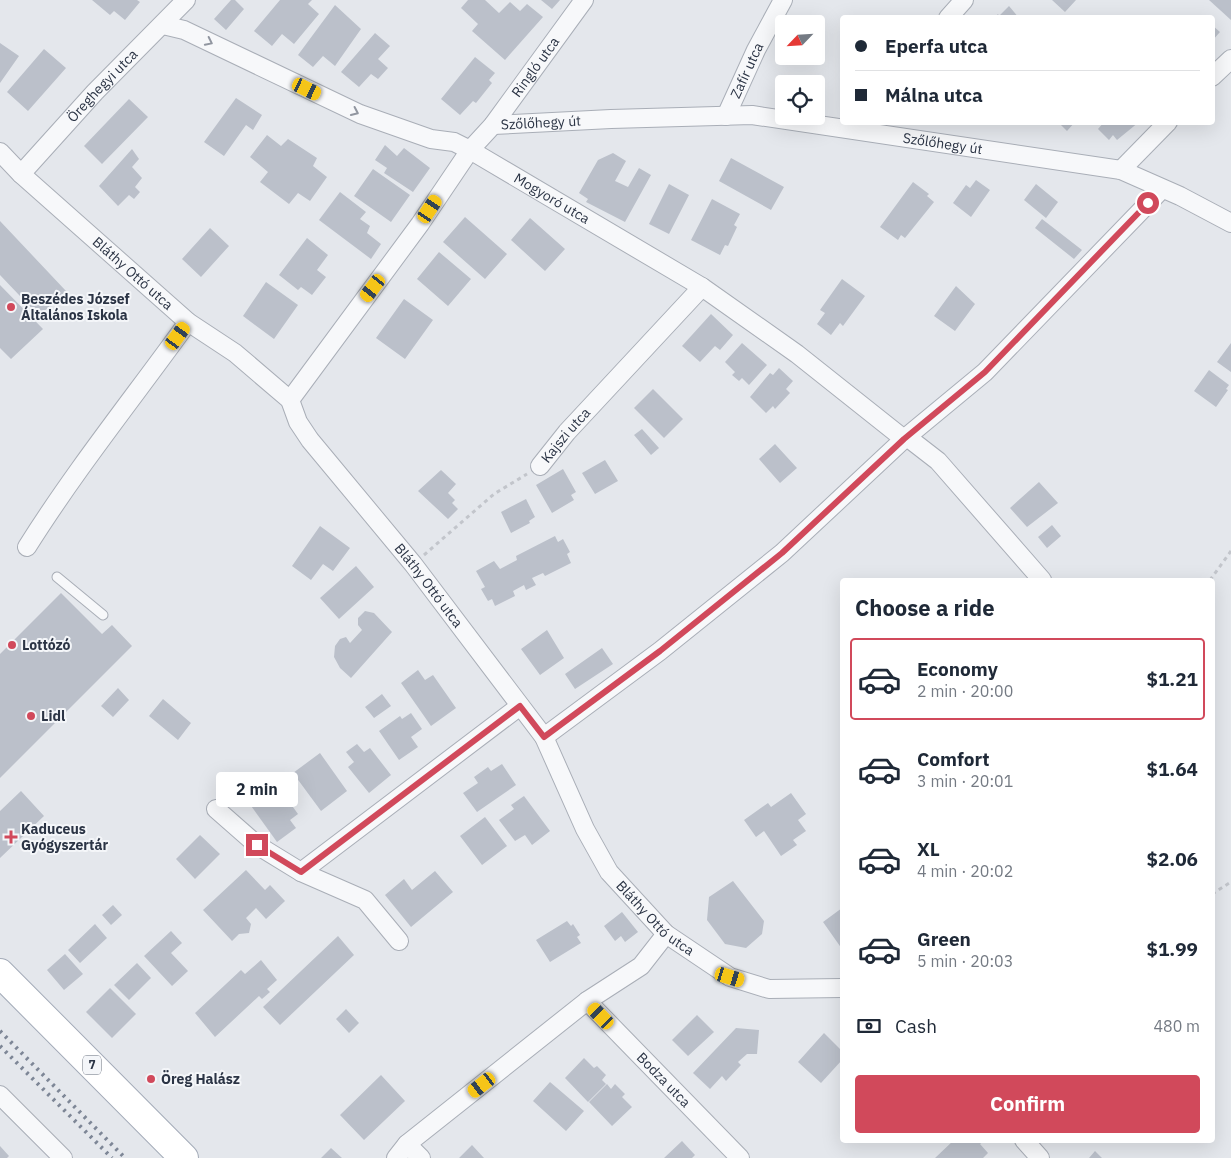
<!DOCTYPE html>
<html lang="en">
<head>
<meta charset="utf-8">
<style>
	:root { --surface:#fff; --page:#f2f2f3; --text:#1f2937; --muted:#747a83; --line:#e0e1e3; --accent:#d1495b }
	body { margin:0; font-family:"IBM Plex Sans",sans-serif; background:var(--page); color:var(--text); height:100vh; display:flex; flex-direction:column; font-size:19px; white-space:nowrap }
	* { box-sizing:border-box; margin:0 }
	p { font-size:16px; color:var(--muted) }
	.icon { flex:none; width:28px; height:28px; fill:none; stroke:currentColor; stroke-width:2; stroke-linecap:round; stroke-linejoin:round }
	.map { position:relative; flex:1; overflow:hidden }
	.side { position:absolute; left:840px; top:578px; width:375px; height:565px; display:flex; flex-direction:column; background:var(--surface); border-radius:5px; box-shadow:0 5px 20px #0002 }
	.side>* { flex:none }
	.top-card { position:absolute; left:840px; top:15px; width:375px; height:110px; border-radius:5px; box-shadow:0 5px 20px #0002; display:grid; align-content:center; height:110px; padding:0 15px; background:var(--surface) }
	.needle { width:32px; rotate:245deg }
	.controls { position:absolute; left:775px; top:15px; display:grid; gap:10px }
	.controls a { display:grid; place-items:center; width:50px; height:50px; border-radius:5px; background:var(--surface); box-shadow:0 5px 20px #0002; font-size:25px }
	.end { position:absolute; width:22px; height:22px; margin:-11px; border:6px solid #d1495b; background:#fff; box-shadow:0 0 0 2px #fff }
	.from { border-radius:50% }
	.bubble { position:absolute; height:35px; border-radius:5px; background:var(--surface); box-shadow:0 5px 20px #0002; font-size:16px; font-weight:700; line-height:35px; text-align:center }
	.car { position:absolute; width:15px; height:30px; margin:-15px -8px; border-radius:6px; box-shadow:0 0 4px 1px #0007; background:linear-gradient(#f5c518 24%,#345 0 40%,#f5c518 0 76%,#345 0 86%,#f5c518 0) }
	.top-card b { display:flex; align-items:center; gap:18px; height:48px; font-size:19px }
	.top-card b+b { border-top:1px solid var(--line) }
	.top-card i { width:12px; height:12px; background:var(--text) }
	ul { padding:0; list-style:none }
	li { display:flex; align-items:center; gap:15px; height:82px; margin:0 10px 8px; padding:0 5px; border:2px solid transparent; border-radius:5px }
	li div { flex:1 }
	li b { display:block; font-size:19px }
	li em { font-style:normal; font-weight:700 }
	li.on { border-color:var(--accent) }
	li>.icon { width:45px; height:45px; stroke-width:1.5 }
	h2 { padding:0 15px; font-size:22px; line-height:60px }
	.pay { display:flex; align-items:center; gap:12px; height:55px; padding:0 15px; font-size:19px }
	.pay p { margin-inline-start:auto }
	.cta { display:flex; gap:10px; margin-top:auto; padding:10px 15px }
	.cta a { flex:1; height:58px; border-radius:5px; background:var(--accent); color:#fff; font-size:20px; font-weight:700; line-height:58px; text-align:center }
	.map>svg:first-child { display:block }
</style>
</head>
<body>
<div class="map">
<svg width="1231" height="1158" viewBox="0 0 1231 1158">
	<rect width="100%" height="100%" fill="#e4e7ec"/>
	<!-- building -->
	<path fill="#bbc0ca" d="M92,0H137L140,2L125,20L114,11L110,15Z
		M231,0H235L244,9L226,30L214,19Z
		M280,0H312L308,4L319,14L294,44L282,34L272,46L254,31Z
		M468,0H485L499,13L510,2L520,11L527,4L543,17L505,60L472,31L478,24L461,8Z
		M541,0H560L552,9Z
		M1052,0H1076L1065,12Z
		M1209,0H1231V20Z
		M335,5L361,29L335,66L323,56L313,67L298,55Z
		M1009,6L1019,18H994L998,14L999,16Z
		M1212,25L1220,32L1212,41Z
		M375,33L390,46L378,59L388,68L378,79L371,74L359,87L341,72Z
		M0,43L19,56L0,83Z
		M44,49L66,68L28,111L7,92Z
		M475,57L495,73L489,80L492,83L476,103L473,101L460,115L441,99Z
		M236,98L262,115L253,130L246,125L224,156L204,142Z
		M129,99L148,117L102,164L84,146Z
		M1058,122H1075L1067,131Z
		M1104,122H1139L1117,140L1113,135L1109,140L1098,129Z
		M267,135L281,146L288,139L317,158L313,166L327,177L310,201L298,193L289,204L260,182L268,172L250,157Z
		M385,145L397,156L404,148L430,168L413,192L384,173L387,168L375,160Z
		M132,149L139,159L132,167L142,178L135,187L140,192L134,199L129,195L118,206L99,186Z
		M613,153L626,161L615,181L628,187L639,168L651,175L625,222L586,202L588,199L579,193L598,160Z
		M731,158L784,187L771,210L719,181Z
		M373,169L410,195L391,222L354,196Z
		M976,180L990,190L971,217L953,203L966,185L970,188Z
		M913,182L929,194L927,196L934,202L905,238L901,235L898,240L880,227Z
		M669,184L689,195L669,234L649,224Z
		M1036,184L1058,202L1046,218L1024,200Z
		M340,192L366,212L360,219L370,226L367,233L381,244L371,259L319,220Z
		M712,199L740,214L734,225L737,227L728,246L725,245L720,255L691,240Z
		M465,217L507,254L485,279L443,242Z
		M530,218L565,249L545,271L511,240Z
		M1042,219L1082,250L1074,259L1035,228Z
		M0,221L66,291L39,316L0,275Z
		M210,228L229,246L201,277L182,259Z
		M307,238L328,255L317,270L326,277L312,295L301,287L298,290L279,275Z
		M439,252L471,279L448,306L417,279Z
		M842,279L865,296L843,326L840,323L831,335L817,324L825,313L820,310Z
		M266,282L298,305L274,339L243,316Z
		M0,285L43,329L11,359L0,348Z
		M956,286L975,304L955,331L934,316Z
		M404,299L433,320L405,359L376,338Z
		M711,314L733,335L720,350L715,346L700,362L682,346Z
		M742,343L767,365L749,385L742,378L739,381L732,375L735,372L725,362Z
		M1231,343V372L1217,362Z
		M779,368L793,381L786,389L790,393L775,409L773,406L766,413L750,397L770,373L773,375Z
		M1209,370L1229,385L1226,389L1228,390L1216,407L1194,391Z
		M653,389L683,419L664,438L634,408Z
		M642,429L659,448L651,455L634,435Z
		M775,444L797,468L780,483L759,459Z
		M605,460L618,481L595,494L582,473Z
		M563,469L576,492L571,495L574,500L552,513L536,485Z
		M441,470L456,484L448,493L455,500L452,503L458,509L448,519L418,491Z
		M1039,482L1058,503L1027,527L1010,508Z
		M526,499L535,517L529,521L530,523L511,533L501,512Z
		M1052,525L1061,536L1047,548L1038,537Z
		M320,526L350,548L333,571L323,564L311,580L292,566Z
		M555,536L558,542L563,539L570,552L567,554L571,563L545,576L543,573L532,578L536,585L526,590L524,585L513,591L515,596L495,606L492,599L488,601L481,589L485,587L476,571L494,561L500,569L517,560L516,556Z
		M356,566L374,587L339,619L320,598Z
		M61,593L102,634L112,625L132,646L0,778V654Z
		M365,611L374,613L392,632L351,678L340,668L334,657L335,646L340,639L346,637L350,643L362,630L358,625V618Z
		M547,630L564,658L540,675L521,649Z
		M602,648L613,664L575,689L565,674Z
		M418,670L425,680L433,675L456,708L431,726L401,683Z
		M118,688L129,700L113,717L101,706Z
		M382,694L391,706L374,718L365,707Z
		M163,699L191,723L178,740L149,716Z
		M411,713L422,729L411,737L418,747L399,760L379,731L400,716L402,719Z
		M357,744L364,752L370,748L391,775L369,793L348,767L354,762L346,752Z
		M320,753L347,791L321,811L293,773Z
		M502,764L516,785L477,812L463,793L478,783L474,777L488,767L491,771Z
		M280,789L298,814L290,820L296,828L277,842L249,803L263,793L267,798Z
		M21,791L44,816L0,858V811Z
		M791,793L806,814L798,820L806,831L793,840L797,845L781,856L764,831L756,837L744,820L768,803L771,807Z
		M524,796L550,831L532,845L525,835L515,841L499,820L514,809L511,805Z
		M485,817L507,846L482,865L460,836Z
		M200,835L220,854L195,879L176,859Z
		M246,870L265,890L270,885L285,901L266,919L256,908L246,918L251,924L249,933L239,934L232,941L203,910Z
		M435,871L453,892L411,927L385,895L404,879L412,890Z
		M733,881L764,921L762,934L746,948L725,944L707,920L709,897Z
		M113,905L122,915L111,925L102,915Z
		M842,908V949L823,922Z
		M622,912L638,932L625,942L621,936L615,941L604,926Z
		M567,921L571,926L573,924L580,935L577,937L581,943L550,962L536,940Z
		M95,924L107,938L80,963L68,950Z
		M171,931L182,943L171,953L188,971L172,986L144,956Z
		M338,936L354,955L280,1025L263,1007Z
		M65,954L83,974L64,990L47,970Z
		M261,960L277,980L267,989L270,992L262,999L259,996L215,1037L195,1013L241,970L245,974Z
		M137,963L151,978L129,1000L114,985Z
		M110,988L136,1014L112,1038L86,1012Z
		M346,1009L359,1023L349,1033L336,1019Z
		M697,1015L714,1032L688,1056L672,1040Z
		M736,1028L759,1030L757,1054H747L738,1062L741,1065L726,1081L722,1076L710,1089L693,1073Z
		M824,1033L842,1051V1060L821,1083L798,1062Z
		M584,1058L594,1068L597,1066L606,1075L602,1080L606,1084L588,1102L565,1078Z
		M381,1075L405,1101L364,1140L340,1115Z
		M550,1082L584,1111L566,1131L533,1101Z
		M607,1084L611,1089L615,1084L625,1094L622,1097L632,1107L612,1126L589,1102Z
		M954,1140H985L980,1144L988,1153L983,1158H935Z
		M682,1141L695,1155L692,1158H664Z
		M472,1145L484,1158H459Z
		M0,1146L9,1156L7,1158H0Z
		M331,1148L342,1158H321Z
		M1095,1151L1102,1158H1089Z"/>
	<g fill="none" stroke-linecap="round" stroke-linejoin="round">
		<!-- service casing -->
		<g stroke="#a9aeb7" stroke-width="11">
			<path id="service" d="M57,577L103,615"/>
		</g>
		<!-- minor casing -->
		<g stroke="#a9aeb7" stroke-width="20">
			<g id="minor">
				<path d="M948,18L964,0"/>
				<path id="s1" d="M163,25L184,30L360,114L431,139L454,142L470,150L702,287L797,354L904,439"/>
				<path d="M1212,77L1231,59"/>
				<path id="s2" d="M726,116L756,50L783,0"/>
				<path id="s3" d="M493,125L611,119L752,115L1121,170L1180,196L1231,223"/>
				<path id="s4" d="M0,152L21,174L188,322L235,353L290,400L298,422L310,440L413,564L544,737L585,829L609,872L666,934L730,977L769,989L842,988"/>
				<path d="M1121,170L1168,122"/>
				<path id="s5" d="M21,174L95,92L186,0"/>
				<path id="s6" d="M290,400L420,224L470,150L493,125L584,0"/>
				<path d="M907,437L938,461L1042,580"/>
				<path id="s7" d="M540,466L567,432L702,287"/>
				<path d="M27,547C76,469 134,397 188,322"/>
				<path d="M544,737L660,651L782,553L904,439L985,372L1162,189"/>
				<path d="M216,809L257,845L301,872L365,900L399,941"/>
				<path d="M301,872L520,706"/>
				<path id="s8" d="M587,1001L740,1158"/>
				<path d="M0,1095L63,1158"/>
				<path d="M1024,1140L1040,1158"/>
				<path d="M407,1144L421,1158"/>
				<path d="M396,1158L407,1144L587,1001L641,966L666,934"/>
			</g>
		</g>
		<!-- primary casing -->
		<g stroke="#a3abb8" stroke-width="30">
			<path id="primary" d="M0,973L184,1158"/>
		</g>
		<!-- path -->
		<path stroke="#c2c5cb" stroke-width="3" stroke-dasharray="4 4" stroke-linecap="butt" d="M424,555L494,494L527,474
			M1210,580L1231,551
			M1212,894L1231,882"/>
		<!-- service -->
		<use href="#service" stroke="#f7f8fa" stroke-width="9"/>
		<!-- minor -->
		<use href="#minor" stroke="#f7f8fa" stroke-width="18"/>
		<!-- primary -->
		<use href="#primary" stroke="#fff" stroke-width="28"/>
		<!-- rail -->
		<path stroke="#7d8696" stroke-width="4" stroke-dasharray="2.5 5" stroke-linecap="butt" d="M0,1031L125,1158
			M0,1046L112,1158"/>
	</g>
	<!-- one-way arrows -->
	<defs><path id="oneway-chevron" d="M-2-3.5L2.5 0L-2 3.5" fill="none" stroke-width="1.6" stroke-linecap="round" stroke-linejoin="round" transform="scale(1.25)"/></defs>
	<g stroke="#9196a0">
		<use href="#oneway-chevron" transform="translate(209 42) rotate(26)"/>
		<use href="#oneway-chevron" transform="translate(355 112) rotate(25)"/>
	</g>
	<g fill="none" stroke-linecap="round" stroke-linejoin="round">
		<!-- route -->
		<path stroke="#d1495b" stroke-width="6" d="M257,845L301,872L520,706L544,737L660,651L782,553L904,439L985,372L1148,203"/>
	</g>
	<!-- markers -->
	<g fill="#d1495b" stroke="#f4f6f9" stroke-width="2">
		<circle cx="11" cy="307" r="5"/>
		<circle cx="12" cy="645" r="5"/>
		<circle cx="31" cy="716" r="5"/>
		<path d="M8.5 829.5h5v5h5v5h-5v5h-5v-5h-5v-5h5z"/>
		<circle cx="151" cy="1079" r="5"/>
	</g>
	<g text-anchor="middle" stroke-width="4" stroke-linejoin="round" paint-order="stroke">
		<!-- shield labels -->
		<rect fill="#f4f6f9" stroke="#676e7b" stroke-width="1" x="83" y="1055.5" width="18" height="19" rx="4"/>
		<g font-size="12" font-weight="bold" fill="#2b3445">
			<text x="92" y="1069">7</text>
		</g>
		<!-- street labels -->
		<g font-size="14" fill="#2b3445" stroke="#f4f6f9">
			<text dy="5" stroke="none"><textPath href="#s6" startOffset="414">Ringló utca</textPath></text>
			<text dy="5" stroke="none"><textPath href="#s2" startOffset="50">Zafír utca</textPath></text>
			<text dy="5" stroke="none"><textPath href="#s5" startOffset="120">Öreghegyi utca</textPath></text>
			<text dy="5" stroke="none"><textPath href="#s3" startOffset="48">Szőlőhegy út</textPath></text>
			<text dy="5" stroke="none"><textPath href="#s3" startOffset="452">Szőlőhegy út</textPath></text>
			<text dy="5" stroke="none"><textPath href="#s1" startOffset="428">Mogyoró utca</textPath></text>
			<text dy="5" stroke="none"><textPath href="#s4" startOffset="180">Bláthy Ottó utca</textPath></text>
			<text dy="5" stroke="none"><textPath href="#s7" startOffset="40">Kajszi utca</textPath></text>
			<text dy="5" stroke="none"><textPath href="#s4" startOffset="615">Bláthy Ottó utca</textPath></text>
			<text dy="5" stroke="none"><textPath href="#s4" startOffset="1021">Bláthy Ottó utca</textPath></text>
			<text dy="5" stroke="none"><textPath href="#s8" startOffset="110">Bodza utca</textPath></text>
		</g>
		<!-- poi labels -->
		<g font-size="14" font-weight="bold" fill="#2b3445" stroke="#f4f6f9" text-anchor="start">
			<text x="21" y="304">Beszédes József<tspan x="21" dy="16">Általános Iskola</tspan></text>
			<text x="22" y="650">Lottózó</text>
			<text x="41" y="721">Lidl</text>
			<text x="21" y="834">Kaduceus<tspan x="21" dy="16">Gyógyszertár</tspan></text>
			<text x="161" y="1084">Öreg Halász</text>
		</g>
	</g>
</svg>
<div class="controls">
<a><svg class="needle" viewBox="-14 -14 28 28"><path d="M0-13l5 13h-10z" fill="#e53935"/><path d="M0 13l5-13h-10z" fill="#747a83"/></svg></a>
<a><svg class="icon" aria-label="locate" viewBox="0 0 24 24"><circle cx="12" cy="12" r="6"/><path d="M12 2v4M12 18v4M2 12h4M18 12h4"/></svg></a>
</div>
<i class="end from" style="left:1148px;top:203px"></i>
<i class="end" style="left:257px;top:845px"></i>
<div class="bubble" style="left:216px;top:772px;width:82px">2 min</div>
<i class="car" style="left:307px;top:89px;rotate:116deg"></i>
<i class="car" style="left:430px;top:209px;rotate:34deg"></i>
<i class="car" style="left:373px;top:288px;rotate:217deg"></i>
<i class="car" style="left:178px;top:336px;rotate:36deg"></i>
<i class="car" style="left:730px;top:977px;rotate:107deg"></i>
<i class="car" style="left:601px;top:1016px;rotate:316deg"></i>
<i class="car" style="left:482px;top:1085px;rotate:232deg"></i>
<div class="top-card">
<b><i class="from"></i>Eperfa utca</b>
<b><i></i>Málna utca</b>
</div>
<section class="side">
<h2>Choose a ride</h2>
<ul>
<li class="on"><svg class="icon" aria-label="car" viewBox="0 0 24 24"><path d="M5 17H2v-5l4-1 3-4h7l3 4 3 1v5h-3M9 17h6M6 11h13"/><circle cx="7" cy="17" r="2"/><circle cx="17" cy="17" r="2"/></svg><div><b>Economy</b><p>2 min · 20:00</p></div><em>$1.21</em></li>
<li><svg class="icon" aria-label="car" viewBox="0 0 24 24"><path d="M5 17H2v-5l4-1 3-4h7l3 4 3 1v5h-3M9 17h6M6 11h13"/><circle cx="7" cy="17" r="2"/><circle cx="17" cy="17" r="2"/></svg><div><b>Comfort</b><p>3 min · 20:01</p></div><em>$1.64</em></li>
<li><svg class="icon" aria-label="car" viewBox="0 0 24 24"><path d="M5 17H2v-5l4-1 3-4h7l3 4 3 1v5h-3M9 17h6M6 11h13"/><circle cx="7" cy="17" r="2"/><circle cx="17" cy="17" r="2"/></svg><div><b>XL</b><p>4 min · 20:02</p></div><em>$2.06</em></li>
<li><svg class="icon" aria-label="car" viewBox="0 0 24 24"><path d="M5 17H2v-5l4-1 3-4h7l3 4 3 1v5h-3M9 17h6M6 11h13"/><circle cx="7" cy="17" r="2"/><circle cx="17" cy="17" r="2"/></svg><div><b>Green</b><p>5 min · 20:03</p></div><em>$1.99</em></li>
</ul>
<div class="pay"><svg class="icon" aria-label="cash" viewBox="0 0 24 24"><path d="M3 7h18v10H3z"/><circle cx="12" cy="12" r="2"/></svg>Cash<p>480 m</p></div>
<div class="cta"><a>Confirm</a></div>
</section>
</div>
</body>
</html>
